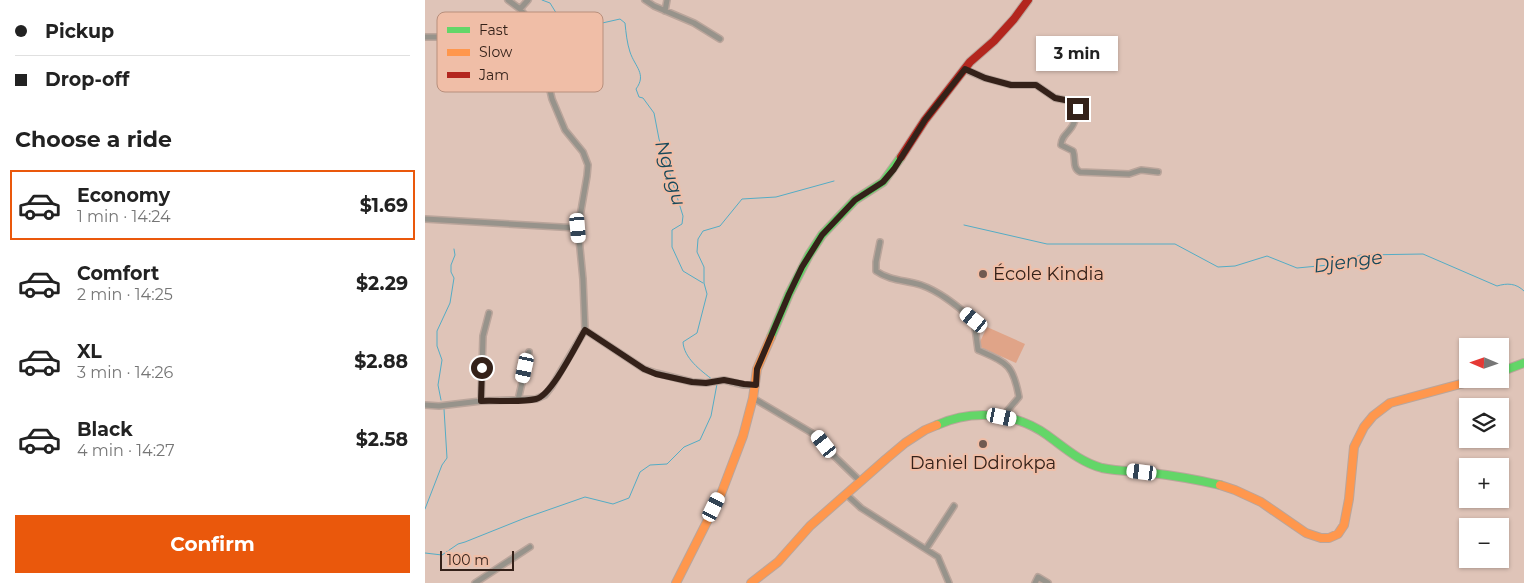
<!DOCTYPE html>
<html lang="en">
<head>
<meta charset="utf-8">
<style>
	:root { --surface:#fff; --page:#f2f2f2; --text:#222; --muted:#767676; --line:#e0e0e0; --accent:#ea580c }
	body { margin:0; font-family:Montserrat,sans-serif; background:var(--page); color:var(--text); height:100vh; display:flex; flex-direction:column; font-size:19px; white-space:nowrap }
	* { box-sizing:border-box; margin:0 }
	p { font-size:16px; color:var(--muted) }
	.icon { flex:none; width:28px; height:28px; fill:none; stroke:currentColor; stroke-width:2; stroke-linecap:round; stroke-linejoin:round }
	.map { position:relative; flex:1; overflow:hidden }
	.drawer { display:flex; flex-direction:column; background:var(--surface); width:425px }
	.drawer>* { flex:none }
	.guide { display:grid; align-content:center; height:110px; padding:0 15px; background:var(--surface) }
	.needle { width:32px; rotate:272deg }
	.fabs { position:absolute; left:1034px; top:338px; display:grid; gap:10px }
	.fabs a { display:grid; place-items:center; width:50px; height:50px; border-radius:0px; background:var(--surface); box-shadow:0 1px 4px #0004; font-size:25px }
	.scale { position:absolute; left:15px; bottom:12px; width:74px; box-sizing:border-box; padding-left:5px; border:2px solid #342119; border-top:0; font-size:14px; line-height:18px; white-space:nowrap; color:#342119; -webkit-text-stroke:4px #f0bea7; paint-order:stroke }
	.end { position:absolute; width:22px; height:22px; margin:-11px; border:6px solid #342119; background:#fff; box-shadow:0 0 0 2px #fff }
	.from { border-radius:50% }
	.bubble { position:absolute; height:35px; border-radius:0px; background:var(--surface); box-shadow:0 1px 4px #0004; font-size:16px; font-weight:700; line-height:35px; text-align:center }
	.car { position:absolute; width:15px; height:30px; margin:-15px -8px; border-radius:6px; box-shadow:0 0 4px 1px #0007; background:linear-gradient(#fff 24%,#345 0 40%,#fff 0 76%,#345 0 86%,#fff 0) }
	.guide b { display:flex; align-items:center; gap:18px; height:48px; font-size:19px }
	.guide b+b { border-top:1px solid var(--line) }
	.guide i { width:12px; height:12px; background:var(--text) }
	ul { padding:0; list-style:none }
	li { display:flex; align-items:center; gap:15px; height:70px; margin:0 10px 8px; padding:0 5px; border:2px solid transparent; border-radius:0px }
	li div { flex:1 }
	li b { display:block; font-size:19px }
	li em { font-style:normal; font-weight:700 }
	li.active { border-color:var(--accent) }
	li>.icon { width:45px; height:45px; stroke-width:1.5 }
	h2 { padding:0 15px; font-size:22px; line-height:60px }
	.action { display:flex; gap:10px; margin-top:auto; padding:10px 15px }
	.action a { flex:1; height:58px; border-radius:0px; background:var(--accent); color:#fff; font-size:20px; font-weight:700; line-height:58px; text-align:center }
	main { display:flex; flex:1; min-height:0 }
	.map>svg:first-child { display:block }
</style>
</head>
<body>
<main>
<section class="drawer">
<div class="guide">
<b><i class="from"></i>Pickup</b>
<b><i></i>Drop-off</b>
</div>
<h2>Choose a ride</h2>
<ul>
<li class="active"><svg class="icon" aria-label="car" viewBox="0 0 24 24"><path d="M5 17H2v-5l4-1 3-4h7l3 4 3 1v5h-3M9 17h6M6 11h13"/><circle cx="7" cy="17" r="2"/><circle cx="17" cy="17" r="2"/></svg><div><b>Economy</b><p>1 min · 14:24</p></div><em>$1.69</em></li>
<li><svg class="icon" aria-label="car" viewBox="0 0 24 24"><path d="M5 17H2v-5l4-1 3-4h7l3 4 3 1v5h-3M9 17h6M6 11h13"/><circle cx="7" cy="17" r="2"/><circle cx="17" cy="17" r="2"/></svg><div><b>Comfort</b><p>2 min · 14:25</p></div><em>$2.29</em></li>
<li><svg class="icon" aria-label="car" viewBox="0 0 24 24"><path d="M5 17H2v-5l4-1 3-4h7l3 4 3 1v5h-3M9 17h6M6 11h13"/><circle cx="7" cy="17" r="2"/><circle cx="17" cy="17" r="2"/></svg><div><b>XL</b><p>3 min · 14:26</p></div><em>$2.88</em></li>
<li><svg class="icon" aria-label="car" viewBox="0 0 24 24"><path d="M5 17H2v-5l4-1 3-4h7l3 4 3 1v5h-3M9 17h6M6 11h13"/><circle cx="7" cy="17" r="2"/><circle cx="17" cy="17" r="2"/></svg><div><b>Black</b><p>4 min · 14:27</p></div><em>$2.58</em></li>
</ul>
<div class="action"><a>Confirm</a></div>
</section>
<div class="map">
<svg width="1099" height="583" viewBox="0 0 1099 583">
	<rect width="100%" height="100%" fill="#dfc4b8"/>
	<!-- green -->
	<path fill="#e0a488" d="M562,327L600,344L591,363L553,346Z"/>
	<g fill="none" stroke-linecap="round" stroke-linejoin="round">
		<!-- stream -->
		<path stroke="#54acc5" stroke-width="1" d="M117,0L125,3L138,24L164,26L195,19L200,23C201,33 202,43 205,52C210,67 222,74 211,89L214,97L218,98L229,113L234,139L258,216L257,224L247,230V247L258,271L278,283
			M539,225L622,244H750L793,267L810,266L842,256L872,268L914,264L935,255L998,254L1072,286C1082,283 1091,283 1099,291
			M288,380C275,370 259,358 258,342L272,333L282,294L279,283V267L272,252L273,239L278,231L295,226L317,199L351,197L409,181
			M16,400L13,385L17,360L12,346V331L25,303L29,278L26,272V265L30,255L29,249
			M0,509L17,465L22,458L19,409
			M0,553L17,555L33,544L40,542L100,518L160,497L188,504L204,498L215,472L225,465L242,464L259,447L275,440L286,416L292,384"/>
		<!-- street casing -->
		<g stroke="#baa59b" stroke-width="8">
			<path id="street" d="M220,0L229,6L269,23L295,39
				M95,9L103,0
				M240,11L242,0
				M0,37H23
				M539,69L560,78L586,85H611L630,98L650,102L653,104C653,111 650,123 646,128C641,135 637,136 636,145L648,151C651,159 647,168 655,172L704,174L716,170L733,172
				M0,219L153,228
				M455,242L451,262V271C465,281 480,280 496,285C516,292 533,307 549,320L553,350C582,363 588,364 594,397L577,417
				M160,330L219,369L231,373L267,382L281,383L299,380L319,385H331
				M328,398L392,436L405,452L435,481
				M93,400L104,352
				M56,401L58,336L64,313
				M0,405L14,406L56,401L111,399L120,395L127,386L160,330L158,279L153,228L162,176L163,165L158,152L140,130L127,99L124,86L125,70L118,36L95,9L83,0
				M422,495L436,508L513,557L524,583
				M501,549L529,506
				M50,583L105,547
				M610,583L613,577L623,583"/>
		</g>
		<!-- fast casing -->
		<g stroke="#baa59b" stroke-width="10">
			<path id="fast" d="M346,337L364,294L384,255L397,235L430,200L458,182L476,157
				M1075,372L1099,363
				M512,425C547,409 590,412 622,435C640,448 655,462 677,468C691,471 705,471 719,472C744,475 770,479 795,485"/>
		</g>
		<!-- slow casing -->
		<g stroke="#baa59b" stroke-width="10">
			<path id="slow" d="M795,485L810,490L836,502L881,533L896,538H904L913,534L919,525L924,499L929,447L939,427L948,416L965,403L1054,379
				M251,583L296,494L318,436L328,398L332,369L346,337
				M326,583L353,562L385,526L461,459L480,443L500,430L512,425"/>
		</g>
		<!-- jam casing -->
		<g stroke="#baa59b" stroke-width="10">
			<path id="jam" d="M476,157L500,120L545,62L569,41L589,19L603,0"/>
		</g>
		<!-- street -->
		<use href="#street" stroke="#97938b" stroke-width="5"/>
		<!-- fast -->
		<use href="#fast" stroke="#63d668" stroke-width="8"/>
		<!-- slow -->
		<use href="#slow" stroke="#ff974d" stroke-width="8"/>
		<!-- jam -->
		<use href="#jam" stroke="#b3261e" stroke-width="8"/>
	</g>
	<g fill="none" stroke-linecap="round" stroke-linejoin="round">
		<!-- route -->
		<path stroke="#342119" stroke-width="6" d="M57,368L56,401C72,400 95,403 111,399C127,395 151,345 160,330L219,369L231,374L267,382L281,383L299,380L319,384L331,385L332,369L364,294L377,267L397,235L430,200L458,182L469,169L500,120L540,69L560,78L586,85H611L630,98L650,102L653,104V109"/>
	</g>
	<!-- markers -->
	<g fill="#705a51" stroke="#f0bea7" stroke-width="2">
		<circle cx="558" cy="274" r="5"/>
		<circle cx="558" cy="444" r="5"/>
	</g>
	<g text-anchor="middle" stroke-width="4" stroke-linejoin="round" paint-order="stroke">
		<!-- poi labels -->
		<g font-size="18" fill="#342119" stroke="#f0bea7" text-anchor="start">
			<text x="568" y="280">École Kindia</text>
			<text x="558" y="469" text-anchor="middle">Daniel Ddirokpa</text>
		</g>
		<!-- water labels -->
		<g font-size="19" font-style="italic" fill="#17495b" stroke="#f0bea7">
			<text transform="translate(246 173) rotate(74)" y="7">Ngugu</text>
			<text transform="translate(923 261) rotate(-8)" y="7">Djenge</text>
		</g>
	</g>
	<!-- legend -->
	<rect x="12" y="12" width="166" height="80" rx="8" fill="#f0bea7" stroke="#b88f7c" stroke-width="1"/>
	<rect x="22" y="27" width="23" height="6" fill="#63d668"/>
	<rect x="22" y="49" width="23" height="7" fill="#ff974d"/>
	<rect x="22" y="72" width="23" height="6" fill="#b3261e"/>
	<g font-size="14" fill="#342119">
		<text x="54" y="35">Fast</text>
		<text x="54" y="57">Slow</text>
		<text x="54" y="80">Jam</text>
	</g>
</svg>
<div class="fabs">
<a><svg class="needle" viewBox="-14 -14 28 28"><path d="M0-13l5 13h-10z" fill="#e53935"/><path d="M0 13l5-13h-10z" fill="#767676"/></svg></a>
<a><svg class="icon" aria-label="layers" viewBox="0 0 24 24"><path d="M12 4l9 5-9 5-9-5zM3 14l9 5 9-5"/></svg></a>
<a>+</a>
<a>−</a>
</div>
<div class="scale">100 m</div>
<i class="end from" style="left:57px;top:368px"></i>
<i class="end" style="left:653px;top:109px"></i>
<div class="bubble" style="left:611px;top:36px;width:82px">3 min</div>
<i class="car" style="left:153px;top:228px;rotate:175deg"></i>
<i class="car" style="left:549px;top:320px;rotate:309deg"></i>
<i class="car" style="left:100px;top:368px;rotate:192deg"></i>
<i class="car" style="left:577px;top:417px;rotate:102deg"></i>
<i class="car" style="left:399px;top:444px;rotate:322deg"></i>
<i class="car" style="left:717px;top:472px;rotate:277deg"></i>
<i class="car" style="left:289px;top:507px;rotate:26deg"></i>
</div>
</main>
</body>
</html>
